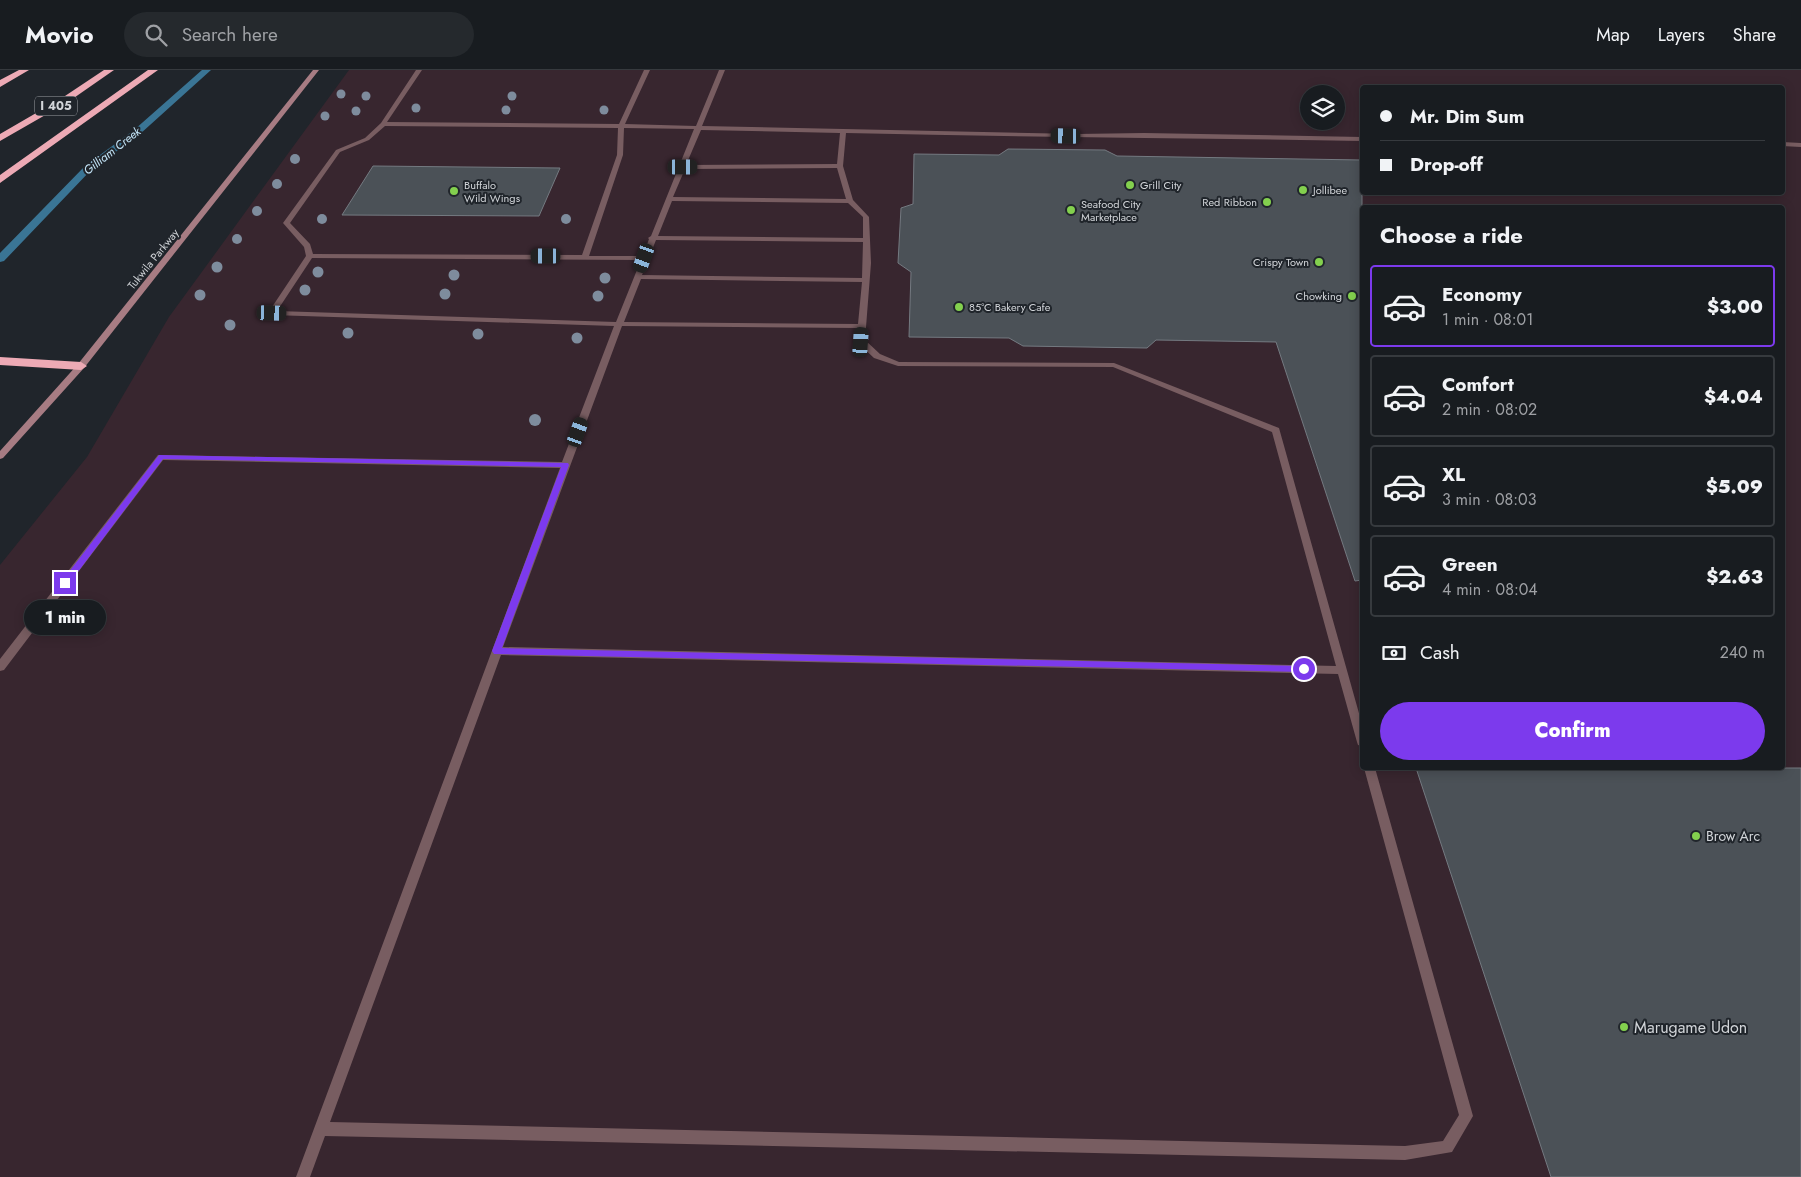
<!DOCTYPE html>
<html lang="en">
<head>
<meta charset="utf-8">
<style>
	:root { --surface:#181c20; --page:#25292d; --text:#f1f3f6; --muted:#9fa1a5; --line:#363a3e; --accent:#7c3aed }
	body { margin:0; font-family:Jost,sans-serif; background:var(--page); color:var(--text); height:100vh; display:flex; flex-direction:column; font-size:19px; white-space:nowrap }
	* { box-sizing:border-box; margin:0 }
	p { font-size:16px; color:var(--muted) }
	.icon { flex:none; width:28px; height:28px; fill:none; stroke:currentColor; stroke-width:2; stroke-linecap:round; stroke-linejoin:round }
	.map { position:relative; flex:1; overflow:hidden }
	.sheet { position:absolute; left:1360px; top:135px; width:425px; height:565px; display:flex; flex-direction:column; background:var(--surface); border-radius:5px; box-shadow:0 2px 12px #0003,0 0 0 1px var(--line) }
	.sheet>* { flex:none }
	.guide { position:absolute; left:1360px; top:15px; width:425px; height:110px; border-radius:5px; box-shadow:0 2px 12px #0003,0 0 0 1px var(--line); display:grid; align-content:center; height:110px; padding:0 20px; background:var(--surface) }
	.fabs { position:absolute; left:1300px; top:15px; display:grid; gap:10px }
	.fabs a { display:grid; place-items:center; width:45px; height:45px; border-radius:50%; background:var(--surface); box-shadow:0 2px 12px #0003,0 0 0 1px var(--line); font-size:25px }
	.end { position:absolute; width:22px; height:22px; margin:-11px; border:6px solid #7c3aed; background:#fff; box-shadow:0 0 0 2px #fff }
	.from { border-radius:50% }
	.bubble { position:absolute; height:35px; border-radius:18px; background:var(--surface); box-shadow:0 2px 12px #0003,0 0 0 1px var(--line); font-size:16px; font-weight:800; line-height:35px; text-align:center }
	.car { position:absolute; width:15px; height:30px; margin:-15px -8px; border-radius:6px; box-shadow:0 0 4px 1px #0007; background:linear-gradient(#222 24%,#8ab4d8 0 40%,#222 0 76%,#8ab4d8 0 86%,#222 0) }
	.guide b { display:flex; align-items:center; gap:18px; height:48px; font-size:19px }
	.guide b+b { border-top:1px solid var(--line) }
	.guide i { width:12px; height:12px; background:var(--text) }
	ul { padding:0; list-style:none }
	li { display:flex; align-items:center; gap:15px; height:82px; margin:0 10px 8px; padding:0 10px; border:2px solid var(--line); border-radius:5px }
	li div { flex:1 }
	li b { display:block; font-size:19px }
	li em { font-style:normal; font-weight:800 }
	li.selected { border-color:var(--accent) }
	li>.icon { width:45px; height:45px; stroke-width:1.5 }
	h2 { padding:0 20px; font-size:22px; line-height:60px }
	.pay { display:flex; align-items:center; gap:12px; height:55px; padding:0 20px; font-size:19px }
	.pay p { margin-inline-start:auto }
	.action { display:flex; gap:10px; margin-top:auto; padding:10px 20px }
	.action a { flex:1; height:58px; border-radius:30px; background:var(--accent); color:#fff; font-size:20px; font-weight:800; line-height:58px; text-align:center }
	header { display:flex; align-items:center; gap:30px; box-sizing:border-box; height:70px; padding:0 25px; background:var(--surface); border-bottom:1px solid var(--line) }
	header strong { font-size:24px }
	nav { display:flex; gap:28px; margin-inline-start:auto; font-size:18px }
	.search { width:350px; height:45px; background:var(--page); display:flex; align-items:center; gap:12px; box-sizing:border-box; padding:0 18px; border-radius:28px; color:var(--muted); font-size:19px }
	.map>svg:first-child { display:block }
</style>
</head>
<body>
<header>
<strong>Movio</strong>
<div class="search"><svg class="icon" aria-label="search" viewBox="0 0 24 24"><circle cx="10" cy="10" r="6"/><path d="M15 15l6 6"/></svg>Search here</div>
<nav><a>Map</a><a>Layers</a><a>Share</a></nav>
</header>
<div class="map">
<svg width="1801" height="1107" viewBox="0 0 1801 1107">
	<rect width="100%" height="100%" fill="#20252b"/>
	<!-- commercial -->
	<path fill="#38262f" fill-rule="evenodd" d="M349,0H1801V1107H0V495L87,387L169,247ZM1362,18H1782V122H1362ZM1309,24H1336V51H1309ZM1362,138H1782V698H1362Z"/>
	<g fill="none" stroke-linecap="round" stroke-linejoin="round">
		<!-- stream -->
		<path fill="#3a7595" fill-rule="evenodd" d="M202,0H211L140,64L91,100L4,191L0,192V183L85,96L134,60Z"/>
	</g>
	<!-- building -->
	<path fill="#4b5157" stroke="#747a81" d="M1008,79L1105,80L1117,86L1362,90V510L1355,511L1276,272L1156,270L1147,278L1023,276L1009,268L909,267L911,202L898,193L901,138L913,134L914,84L999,85Z
		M373,96L560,98L539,146L342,145Z
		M1416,698H1801V1107H1551Z"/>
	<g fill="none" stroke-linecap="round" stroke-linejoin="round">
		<!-- lane -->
		<path fill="#785d61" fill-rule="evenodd" d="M416,0H422L387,52L619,54L644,0H650L625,54L696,56L719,0H725L702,56L1077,64L1144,63L1362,67V71C1190,68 1018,67 846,63L843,96L853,130L869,147L871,193L865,270L880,284L899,292L1114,293L1279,358L1362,654V676L1358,675L1357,672L1338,604L501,585L330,1052L1405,1076L1443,1071L1459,1045L1364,698H1375L1473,1046L1452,1082L1405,1090L325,1066L310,1107H296L560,398L163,390L4,600L0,601V589L158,385L562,392L614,256L272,245L268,243L306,186L304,177L283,153L336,80L365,68L381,53ZM385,56L618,58L617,85L582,185L313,184L310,174L290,153L340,82L369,70ZM624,58L694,59L651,166L648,168L649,169L643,186H589L623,85ZM701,60L840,63L837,94L686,95ZM837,98L846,129L673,127L685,99ZM672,131L848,133L863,147V168L658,166ZM656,170L863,172L862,208L642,205ZM312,188L641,190L616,252L277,241ZM641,209L862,212L858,254L624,252ZM622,256L858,258V273L874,288L898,296L1113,297L1272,362L1336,596L503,577Z
			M1782,72L1801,73V77L1782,76Z"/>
		<!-- secondary -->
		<path fill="#a77c83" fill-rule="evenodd" d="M313,0H319L84,298L3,388L0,389V381L78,294Z"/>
		<!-- highway -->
		<path fill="#edaab5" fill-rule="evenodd" d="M19,0H29L0,17V10Z
			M104,0H114L68,32L0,71V64L62,28Z
			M148,0H158L0,113V105Z
			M0,287L81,292L87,296L81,300L0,295Z"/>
	</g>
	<!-- trees -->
	<g fill="#7e8c9d">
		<circle cx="341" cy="24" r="4.5"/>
		<circle cx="366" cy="26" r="4.5"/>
		<circle cx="512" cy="26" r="4.5"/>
		<circle cx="416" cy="38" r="4.5"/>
		<circle cx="506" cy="40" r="4.5"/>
		<circle cx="604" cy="40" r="4.5"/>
		<circle cx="356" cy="41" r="4.5"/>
		<circle cx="325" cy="46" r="4.5"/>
		<circle cx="295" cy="89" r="5"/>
		<circle cx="277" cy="114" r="5"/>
		<circle cx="257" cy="141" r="5"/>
		<circle cx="322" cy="149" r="5"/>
		<circle cx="566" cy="149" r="5"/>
		<circle cx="237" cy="169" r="5"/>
		<circle cx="217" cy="197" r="5.5"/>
		<circle cx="318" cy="202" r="5.5"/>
		<circle cx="454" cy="205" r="5.5"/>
		<circle cx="605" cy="208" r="5.5"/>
		<circle cx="305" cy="220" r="5.5"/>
		<circle cx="445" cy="224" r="5.5"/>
		<circle cx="200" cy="225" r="5.5"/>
		<circle cx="598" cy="226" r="5.5"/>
		<circle cx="230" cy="255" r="5.5"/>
		<circle cx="348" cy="263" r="5.5"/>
		<circle cx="478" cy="264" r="5.5"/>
		<circle cx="577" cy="268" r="5.5"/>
		<circle cx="535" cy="350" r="6"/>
	</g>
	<!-- route -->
	<path fill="#7c3aed" d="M159,385L568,393L569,395L502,578L1304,596L1308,599L1304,602L494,584L492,581L561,397L163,389L68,515H62V511Z"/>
	<!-- markers -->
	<g fill="#83d04e" stroke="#20252b" stroke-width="2">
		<circle cx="1130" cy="115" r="5"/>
		<circle cx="1303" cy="120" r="5"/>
		<circle cx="454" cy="121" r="5"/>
		<circle cx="1267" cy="132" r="5"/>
		<circle cx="1071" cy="140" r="5"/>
		<circle cx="1319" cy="192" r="5"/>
		<circle cx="1352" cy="226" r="5"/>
		<circle cx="959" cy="237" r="5"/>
		<circle cx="1696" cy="766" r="5"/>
		<circle cx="1624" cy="957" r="5"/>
	</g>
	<g text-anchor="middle" stroke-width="4" stroke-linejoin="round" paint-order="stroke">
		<!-- far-poi labels -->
		<g font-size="11" fill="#d2d5d9" stroke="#20252b" text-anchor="start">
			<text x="464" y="119">Buffalo<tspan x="464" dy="13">Wild Wings</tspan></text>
			<text x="1140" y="119">Grill City</text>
			<text x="1313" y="124">Jollibee</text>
			<text x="1257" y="136" text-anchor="end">Red Ribbon</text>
			<text x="1081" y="138">Seafood City<tspan x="1081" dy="13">Marketplace</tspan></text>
			<text x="1309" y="196" text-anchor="end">Crispy Town</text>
			<text x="1342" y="230" text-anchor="end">Chowking</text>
			<text x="969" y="241">85°C Bakery Cafe</text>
		</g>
		<!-- far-street labels -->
		<g font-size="11" fill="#d2d5d9" stroke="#20252b">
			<text transform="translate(153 189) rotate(-51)" y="4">Tukwila Parkway</text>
		</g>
		<!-- shield labels -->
		<rect fill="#20252b" stroke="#9da0a5" stroke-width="1" x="35" y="26.5" width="42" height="19" rx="4"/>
		<g font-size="12" font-weight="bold" fill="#d2d5d9">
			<text x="56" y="40">I 405</text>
		</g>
		<!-- far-water labels -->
		<g font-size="12" font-style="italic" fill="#c5e6f9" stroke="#20252b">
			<text transform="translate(112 81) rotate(-38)" y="4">Gilliam Creek</text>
		</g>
		<!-- poi labels -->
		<g font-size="14" fill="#d2d5d9" stroke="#20252b" text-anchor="start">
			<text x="1706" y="771">Brow Arc</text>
		</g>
		<!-- near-poi labels -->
		<g font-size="16" fill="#d2d5d9" stroke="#20252b" text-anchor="start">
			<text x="1634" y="963">Marugame Udon</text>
		</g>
	</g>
</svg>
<div class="fabs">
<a><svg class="icon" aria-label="layers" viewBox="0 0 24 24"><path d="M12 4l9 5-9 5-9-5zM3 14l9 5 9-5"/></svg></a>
</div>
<i class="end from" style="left:1304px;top:599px"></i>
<i class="end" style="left:65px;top:513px"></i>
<div class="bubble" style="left:24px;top:530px;width:82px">1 min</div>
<i class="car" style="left:1066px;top:66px;rotate:271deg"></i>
<i class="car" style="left:683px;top:97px;rotate:90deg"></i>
<i class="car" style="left:546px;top:186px;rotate:270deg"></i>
<i class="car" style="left:644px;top:188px;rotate:200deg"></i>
<i class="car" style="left:272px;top:243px;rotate:92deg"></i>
<i class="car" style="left:861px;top:272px;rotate:4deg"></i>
<i class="car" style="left:578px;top:362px;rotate:20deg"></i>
<div class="guide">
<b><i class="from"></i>Mr. Dim Sum</b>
<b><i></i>Drop-off</b>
</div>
<section class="sheet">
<h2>Choose a ride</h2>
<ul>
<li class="selected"><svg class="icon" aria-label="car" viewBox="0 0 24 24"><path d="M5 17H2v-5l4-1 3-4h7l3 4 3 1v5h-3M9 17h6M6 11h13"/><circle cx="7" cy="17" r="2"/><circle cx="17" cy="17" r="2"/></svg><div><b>Economy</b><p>1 min · 08:01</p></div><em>$3.00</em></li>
<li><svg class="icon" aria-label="car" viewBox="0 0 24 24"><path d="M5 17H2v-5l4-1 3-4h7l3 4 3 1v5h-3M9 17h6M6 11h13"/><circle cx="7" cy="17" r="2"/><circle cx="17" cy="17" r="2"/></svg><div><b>Comfort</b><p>2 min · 08:02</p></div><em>$4.04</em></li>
<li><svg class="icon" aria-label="car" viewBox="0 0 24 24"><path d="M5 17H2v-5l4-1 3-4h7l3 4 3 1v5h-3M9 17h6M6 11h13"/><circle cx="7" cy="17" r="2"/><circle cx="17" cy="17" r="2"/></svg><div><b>XL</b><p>3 min · 08:03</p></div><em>$5.09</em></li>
<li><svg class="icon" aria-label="car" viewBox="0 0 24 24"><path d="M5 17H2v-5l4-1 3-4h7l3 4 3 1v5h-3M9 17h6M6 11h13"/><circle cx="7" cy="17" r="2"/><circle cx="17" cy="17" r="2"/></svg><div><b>Green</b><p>4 min · 08:04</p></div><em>$2.63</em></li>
</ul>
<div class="pay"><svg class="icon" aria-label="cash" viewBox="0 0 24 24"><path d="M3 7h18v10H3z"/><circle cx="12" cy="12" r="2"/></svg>Cash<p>240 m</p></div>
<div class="action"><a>Confirm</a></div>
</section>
</div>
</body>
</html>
